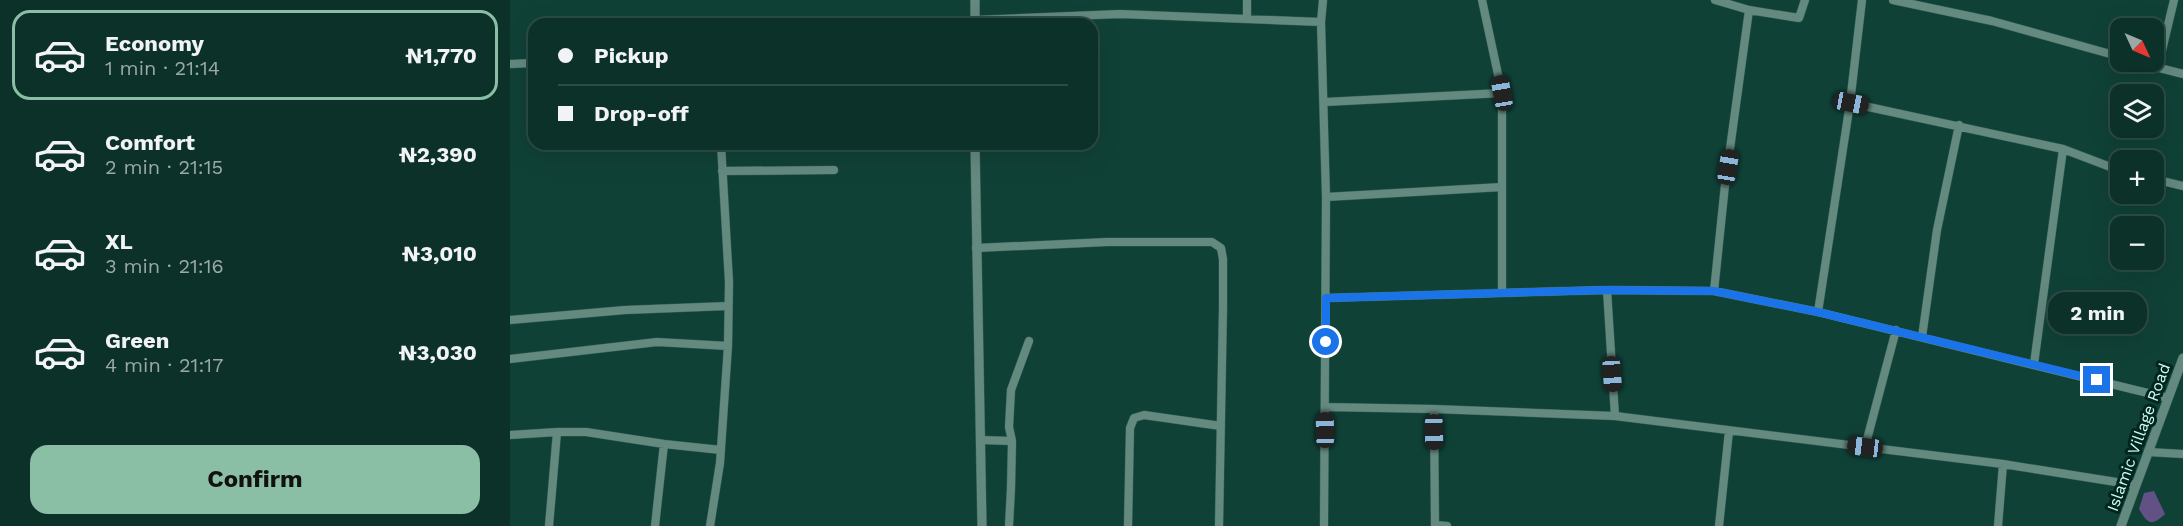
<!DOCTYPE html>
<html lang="en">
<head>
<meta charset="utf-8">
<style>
	:root { --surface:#0c3129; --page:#1a3d35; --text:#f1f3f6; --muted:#9aa9a8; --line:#2c4c46; --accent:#8abfa5 }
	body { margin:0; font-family:"Work Sans",sans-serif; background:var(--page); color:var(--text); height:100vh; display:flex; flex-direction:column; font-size:22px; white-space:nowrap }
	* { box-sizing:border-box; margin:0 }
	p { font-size:20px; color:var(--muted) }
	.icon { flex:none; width:33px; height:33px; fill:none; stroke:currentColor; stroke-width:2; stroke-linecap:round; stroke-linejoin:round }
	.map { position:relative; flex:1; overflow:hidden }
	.drawer { display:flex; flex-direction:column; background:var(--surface); width:510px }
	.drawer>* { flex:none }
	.top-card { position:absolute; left:18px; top:18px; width:570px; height:132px; border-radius:18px; box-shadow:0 6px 24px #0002,0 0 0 2px var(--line); display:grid; align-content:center; height:132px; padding:0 30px; background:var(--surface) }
	.needle { width:39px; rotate:134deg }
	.buttons { position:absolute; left:1600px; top:18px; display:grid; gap:12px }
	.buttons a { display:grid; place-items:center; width:54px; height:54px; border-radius:12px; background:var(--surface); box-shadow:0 6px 24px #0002,0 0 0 2px var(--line); font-size:30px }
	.end { position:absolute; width:27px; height:27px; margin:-14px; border:8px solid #1a73e8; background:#fff; box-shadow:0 0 0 3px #fff }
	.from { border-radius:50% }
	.bubble { position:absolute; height:42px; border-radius:18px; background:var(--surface); box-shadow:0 6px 24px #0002,0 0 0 2px var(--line); font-size:20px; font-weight:700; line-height:42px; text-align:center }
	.car { position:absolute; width:18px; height:36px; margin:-18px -9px; border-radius:8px; box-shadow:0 0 4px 2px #0007; background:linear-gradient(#222 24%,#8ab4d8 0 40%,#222 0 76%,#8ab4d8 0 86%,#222 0) }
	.top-card b { display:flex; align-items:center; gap:21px; height:57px; font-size:22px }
	.top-card b+b { border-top:2px solid var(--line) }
	.top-card i { width:15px; height:15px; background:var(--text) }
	ul { padding:10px 0 0; list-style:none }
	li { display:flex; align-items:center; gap:18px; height:90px; margin:0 12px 9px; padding:0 18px; border:3px solid transparent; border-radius:18px }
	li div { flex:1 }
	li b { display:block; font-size:22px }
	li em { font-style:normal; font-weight:700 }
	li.current { border-color:var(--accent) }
	li>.icon { width:54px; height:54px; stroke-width:1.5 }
	.primary-button { display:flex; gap:12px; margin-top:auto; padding:12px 30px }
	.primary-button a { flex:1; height:69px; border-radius:18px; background:var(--accent); color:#111; font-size:24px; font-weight:700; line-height:69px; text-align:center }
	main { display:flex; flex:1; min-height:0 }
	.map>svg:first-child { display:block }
</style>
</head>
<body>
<main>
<section class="drawer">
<ul>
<li class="current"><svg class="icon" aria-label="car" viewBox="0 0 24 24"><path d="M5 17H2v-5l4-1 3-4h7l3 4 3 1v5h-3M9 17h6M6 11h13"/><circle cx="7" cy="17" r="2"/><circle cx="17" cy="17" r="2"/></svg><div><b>Economy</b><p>1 min · 21:14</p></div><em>₦1,770</em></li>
<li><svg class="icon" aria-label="car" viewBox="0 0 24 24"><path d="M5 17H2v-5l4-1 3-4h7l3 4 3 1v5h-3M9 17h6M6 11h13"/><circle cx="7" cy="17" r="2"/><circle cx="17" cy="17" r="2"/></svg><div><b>Comfort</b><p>2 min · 21:15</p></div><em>₦2,390</em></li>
<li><svg class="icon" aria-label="car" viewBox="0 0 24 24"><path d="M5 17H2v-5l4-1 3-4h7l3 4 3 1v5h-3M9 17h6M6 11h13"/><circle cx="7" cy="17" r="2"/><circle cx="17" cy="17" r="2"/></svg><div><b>XL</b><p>3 min · 21:16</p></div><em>₦3,010</em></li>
<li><svg class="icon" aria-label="car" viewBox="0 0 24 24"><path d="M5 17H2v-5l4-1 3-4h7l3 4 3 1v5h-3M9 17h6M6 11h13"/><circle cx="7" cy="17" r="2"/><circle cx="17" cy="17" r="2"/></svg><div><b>Green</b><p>4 min · 21:17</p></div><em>₦3,030</em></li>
</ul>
<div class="primary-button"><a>Confirm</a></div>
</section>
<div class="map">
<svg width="1673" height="526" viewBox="0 0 1673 526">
	<rect width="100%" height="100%" fill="#104137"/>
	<!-- green -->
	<path fill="#615185" d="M1644,491L1655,514C1642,526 1638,525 1629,509L1634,493Z"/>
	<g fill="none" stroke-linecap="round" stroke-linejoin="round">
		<!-- minor casing -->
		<g stroke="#2f5f55" stroke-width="9">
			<path id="minor" d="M813,0L811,22L816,197L814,526
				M972,0L992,93V292
				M1205,0L1239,10
				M1383,0L1482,21L1611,57
				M737,18V0
				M465,20L610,14L811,22
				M1626,62L1673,74
				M0,64L24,63
				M1648,67L1664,0
				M815,102L992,93
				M1340,103L1553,149L1611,171
				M212,171L324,170
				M1644,179L1673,186
				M816,197L992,187
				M466,248L597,242H702L711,248L713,259V307L709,526
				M1097,290L1105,416
				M1204,291L1215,185L1239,10L1289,18L1295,0
				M816,298L1097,290L1204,291L1308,312L1658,398
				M1308,312L1340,103L1352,0
				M0,320L115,310L218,306
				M1412,337L1427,230L1449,125
				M0,359L147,342L218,346
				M1524,364L1553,149
				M815,407L924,409L1105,416L1493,464L1625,485
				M924,409L925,526
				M0,435L47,432H76L154,444L211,450
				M470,440L502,441
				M1355,447L1386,330
				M1638,452L1673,454
				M926,525L937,526
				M39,526L47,432
				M145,526L154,444
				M200,526L210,463L218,346L219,282L211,144
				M499,526L501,488L502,441L499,427L501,390L519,341
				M618,526L620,428L624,418L634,415L711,426
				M1209,526L1219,431
				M1488,526L1493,464"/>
		</g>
		<!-- tertiary casing -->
		<g stroke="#2f5f55" stroke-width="10">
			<path id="tertiary" d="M465,0V24
				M465,144L472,526
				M1611,526L1673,358"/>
		</g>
		<!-- minor -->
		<use href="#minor" stroke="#64897f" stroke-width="8"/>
		<!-- tertiary -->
		<use href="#tertiary" stroke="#64897f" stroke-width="9"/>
	</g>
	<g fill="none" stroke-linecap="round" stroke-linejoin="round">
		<!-- route -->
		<path stroke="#1a73e8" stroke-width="8" d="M816,342V298L1097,290L1204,291L1308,312L1587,380"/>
	</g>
	<g text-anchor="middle" stroke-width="6" stroke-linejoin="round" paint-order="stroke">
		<!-- street labels -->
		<g font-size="16" fill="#d3fcf1" stroke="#00261f">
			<text transform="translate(1628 437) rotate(-70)" y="6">Islamic Village Road</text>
		</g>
	</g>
</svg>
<div class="buttons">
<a><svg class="needle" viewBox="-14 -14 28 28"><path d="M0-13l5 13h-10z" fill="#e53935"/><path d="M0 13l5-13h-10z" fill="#9aa9a8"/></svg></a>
<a><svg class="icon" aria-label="layers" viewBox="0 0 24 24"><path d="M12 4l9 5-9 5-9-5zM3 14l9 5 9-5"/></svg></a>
<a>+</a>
<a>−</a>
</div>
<i class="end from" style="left:816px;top:342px"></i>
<i class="end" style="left:1587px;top:380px"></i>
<div class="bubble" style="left:1538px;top:292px;width:99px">2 min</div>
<i class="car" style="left:992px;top:93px;rotate:350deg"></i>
<i class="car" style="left:1341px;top:103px;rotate:101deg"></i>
<i class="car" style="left:1218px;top:167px;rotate:9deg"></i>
<i class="car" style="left:1102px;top:374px;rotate:176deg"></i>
<i class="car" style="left:815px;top:430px;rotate:359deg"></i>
<i class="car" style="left:924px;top:432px;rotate:179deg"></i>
<i class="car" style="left:1355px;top:447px;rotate:277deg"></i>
<div class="top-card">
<b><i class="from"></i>Pickup</b>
<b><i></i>Drop-off</b>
</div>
</div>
</main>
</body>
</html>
